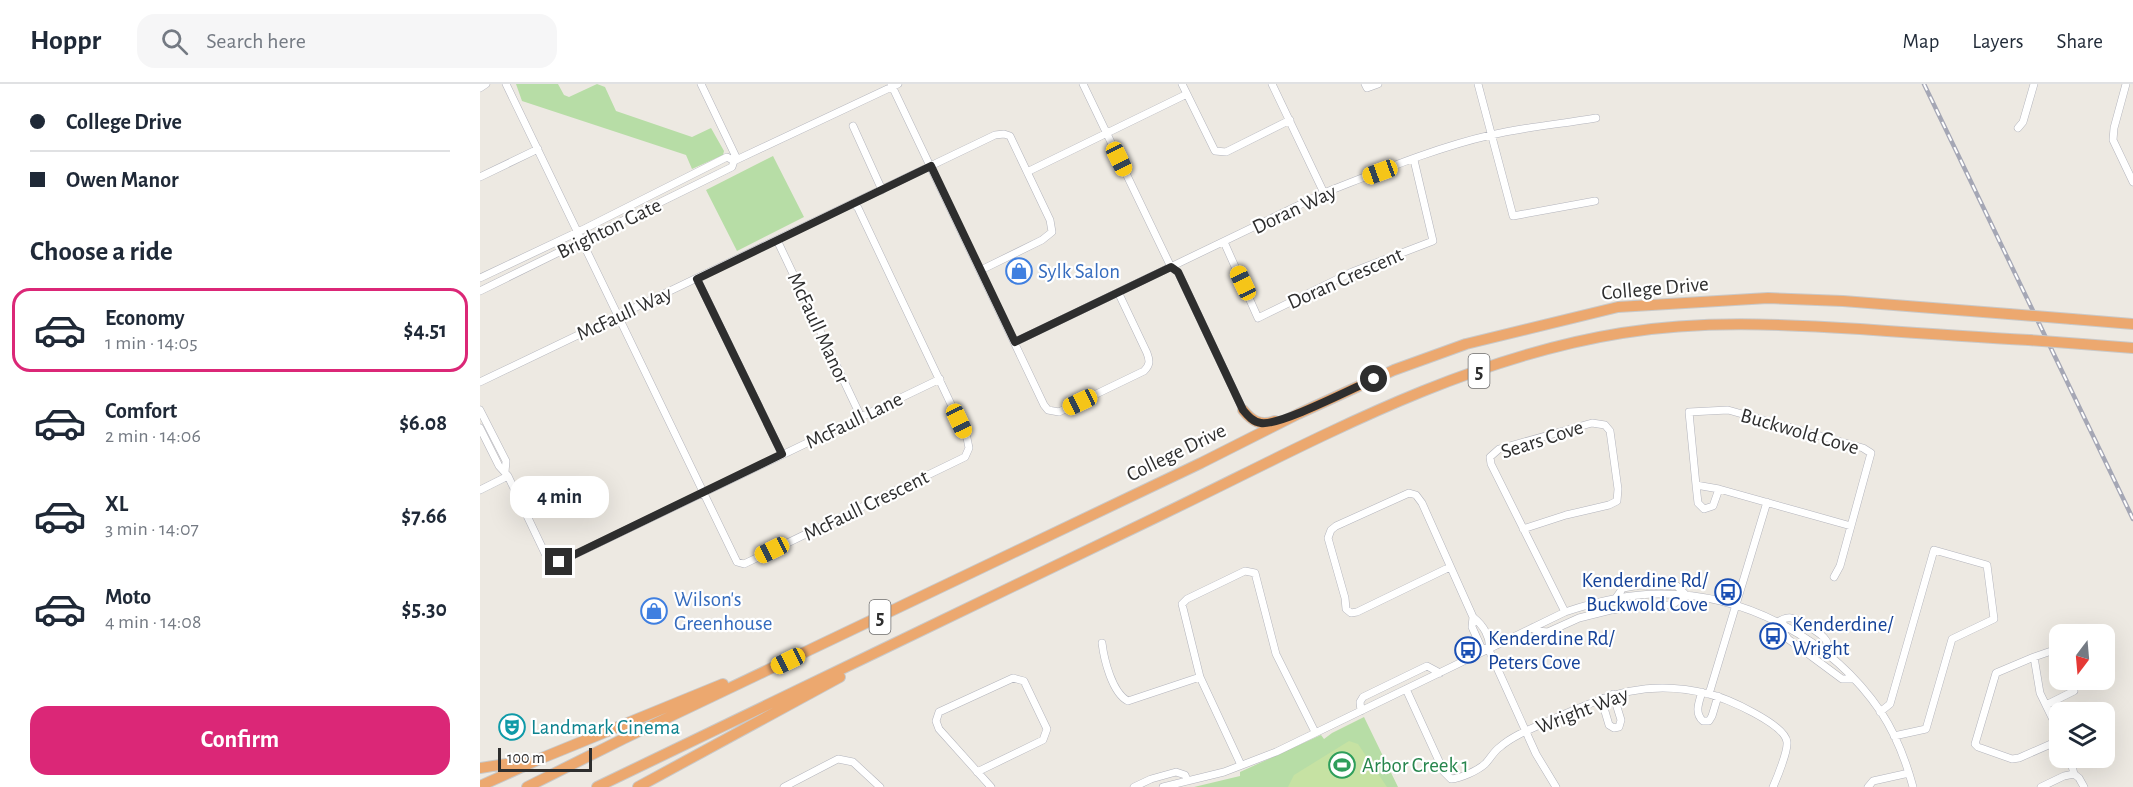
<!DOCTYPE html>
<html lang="en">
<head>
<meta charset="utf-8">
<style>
	:root { --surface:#fff; --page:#f6f6f7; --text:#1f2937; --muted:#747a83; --line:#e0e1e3; --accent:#db2777 }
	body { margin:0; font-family:"Alegreya Sans",sans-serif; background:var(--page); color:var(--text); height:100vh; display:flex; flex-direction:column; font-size:22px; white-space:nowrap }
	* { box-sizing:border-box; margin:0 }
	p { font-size:20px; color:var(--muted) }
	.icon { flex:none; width:33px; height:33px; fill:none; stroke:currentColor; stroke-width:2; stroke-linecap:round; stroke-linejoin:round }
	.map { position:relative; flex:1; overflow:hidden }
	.sheet { display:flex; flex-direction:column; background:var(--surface); width:480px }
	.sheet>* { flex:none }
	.guide { display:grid; align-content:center; height:132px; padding:0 30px; background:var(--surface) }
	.needle { width:39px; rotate:196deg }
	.buttons { position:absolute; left:1569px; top:540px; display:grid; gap:12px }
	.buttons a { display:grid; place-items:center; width:66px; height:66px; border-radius:12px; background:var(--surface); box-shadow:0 6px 24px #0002; font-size:30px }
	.scale { position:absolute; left:18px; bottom:15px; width:94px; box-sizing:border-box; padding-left:6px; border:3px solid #2e2e2e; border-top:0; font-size:16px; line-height:21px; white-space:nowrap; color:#2e2e2e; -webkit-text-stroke:4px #fff; paint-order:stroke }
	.end { position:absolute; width:27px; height:27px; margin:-14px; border:8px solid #2e2e2e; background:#fff; box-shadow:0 0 0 3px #fff }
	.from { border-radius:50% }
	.bubble { position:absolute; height:42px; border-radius:18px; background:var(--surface); box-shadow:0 6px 24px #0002; font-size:20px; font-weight:700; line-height:42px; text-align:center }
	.car { position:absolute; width:18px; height:36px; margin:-18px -9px; border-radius:8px; box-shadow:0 0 4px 2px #0007; background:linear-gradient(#f5c518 24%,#345 0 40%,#f5c518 0 76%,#345 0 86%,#f5c518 0) }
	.guide b { display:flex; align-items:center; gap:21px; height:57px; font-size:22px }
	.guide b+b { border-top:2px solid var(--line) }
	.guide i { width:15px; height:15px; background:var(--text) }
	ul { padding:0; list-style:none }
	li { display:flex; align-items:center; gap:18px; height:84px; margin:0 12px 9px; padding:0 18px; border:3px solid transparent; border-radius:18px }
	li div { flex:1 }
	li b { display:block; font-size:22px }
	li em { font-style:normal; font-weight:700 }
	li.on { border-color:var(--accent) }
	li>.icon { width:54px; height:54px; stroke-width:1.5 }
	h2 { padding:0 30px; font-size:27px; line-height:72px }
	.cta { display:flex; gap:12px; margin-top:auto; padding:12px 30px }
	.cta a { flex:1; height:69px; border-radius:18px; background:var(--accent); color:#fff; font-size:24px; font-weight:700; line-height:69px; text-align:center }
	header { display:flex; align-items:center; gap:36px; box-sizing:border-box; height:84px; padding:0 30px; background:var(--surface); border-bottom:2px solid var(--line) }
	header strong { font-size:28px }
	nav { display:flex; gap:33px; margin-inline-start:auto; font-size:21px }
	.search { width:420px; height:54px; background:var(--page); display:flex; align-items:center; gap:15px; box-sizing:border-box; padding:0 21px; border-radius:18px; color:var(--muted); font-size:22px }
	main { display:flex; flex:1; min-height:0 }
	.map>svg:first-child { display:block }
</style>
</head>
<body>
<header>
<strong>Hoppr</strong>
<div class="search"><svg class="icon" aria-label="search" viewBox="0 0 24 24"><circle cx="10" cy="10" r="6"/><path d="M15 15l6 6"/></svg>Search here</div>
<nav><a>Map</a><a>Layers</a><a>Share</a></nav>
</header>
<main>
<section class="sheet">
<div class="guide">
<b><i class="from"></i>College Drive</b>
<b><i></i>Owen Manor</b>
</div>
<h2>Choose a ride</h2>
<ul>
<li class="on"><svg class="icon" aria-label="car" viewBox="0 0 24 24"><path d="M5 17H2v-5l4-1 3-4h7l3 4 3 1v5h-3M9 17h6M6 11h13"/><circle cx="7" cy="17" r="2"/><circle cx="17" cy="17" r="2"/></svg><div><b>Economy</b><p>1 min · 14:05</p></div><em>$4.51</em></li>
<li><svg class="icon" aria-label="car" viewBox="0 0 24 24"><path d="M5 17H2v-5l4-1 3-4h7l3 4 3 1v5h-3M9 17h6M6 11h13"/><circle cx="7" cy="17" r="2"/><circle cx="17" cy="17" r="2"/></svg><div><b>Comfort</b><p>2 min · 14:06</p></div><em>$6.08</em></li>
<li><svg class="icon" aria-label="car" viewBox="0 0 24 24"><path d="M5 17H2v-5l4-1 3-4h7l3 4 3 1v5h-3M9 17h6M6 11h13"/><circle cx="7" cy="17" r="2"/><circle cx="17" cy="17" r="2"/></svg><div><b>XL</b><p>3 min · 14:07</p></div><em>$7.66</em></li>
<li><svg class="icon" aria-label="car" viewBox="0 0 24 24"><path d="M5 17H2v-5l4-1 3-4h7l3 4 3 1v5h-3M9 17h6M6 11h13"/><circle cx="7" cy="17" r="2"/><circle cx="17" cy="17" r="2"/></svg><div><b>Moto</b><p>4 min · 14:08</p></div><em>$5.30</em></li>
</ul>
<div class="cta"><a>Confirm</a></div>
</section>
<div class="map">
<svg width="1653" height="703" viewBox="0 0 1653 703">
	<rect width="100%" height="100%" fill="#ede9e2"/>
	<!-- green -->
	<path fill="#b7dda6" d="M36,0H78L84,11L89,13L117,0L125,3L136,27L212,53L231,44L244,67L243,71L212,85L206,71L42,17Z
		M293,72L324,133L257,167L226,106Z
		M884,633L918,703H714L760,692V688L841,651L844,655L852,649Z"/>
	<!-- pitch -->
	<path fill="#c6e2a3" d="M869,657L878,660L907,703H808L814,691Z"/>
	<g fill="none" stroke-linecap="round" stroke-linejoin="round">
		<!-- minor casing -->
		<g stroke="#b3b4bc" stroke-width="8">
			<path id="minor" d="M26,0L257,478L264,480L485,373L489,364L487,354L378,124L373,119
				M221,0L257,75
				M411,0L564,321L568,326L579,328L664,287C670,281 670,277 667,269L639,210
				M603,0L691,183L698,188L763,326
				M702,0L735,67L746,68L810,36
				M792,0L844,109
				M885,0L887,4L898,0
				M998,0L1033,132L1115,117
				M1646,0L1634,44L1633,56L1653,98
				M0,4L6,0
				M373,42L402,106
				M1538,44L1543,38L1554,0
				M547,88L707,10
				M0,93L58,65
				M297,156L381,333
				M744,158L778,234L872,188L953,157L934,76
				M0,194L106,144L247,73L254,77
				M217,195L302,370
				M0,207L252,83L254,77L418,0
				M535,258L844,109C898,88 954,64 1011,51C1045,43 1081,40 1116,34
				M0,298L515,51L524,50L530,52L570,136L572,148L562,156L501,186
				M0,326L26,377L25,388
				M1248,326L1383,364L1391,369L1371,442L1239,405L1216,401L1209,328Z
				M0,344L19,382L28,392L71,482L460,295
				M1216,401L1218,419L1224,425L1233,422L1239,405
				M0,406L28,392
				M1287,418L1229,610C1246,614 1305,640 1307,658C1308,667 1297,694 1293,703
				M1043,445L1086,431L1129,421L1137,417L1138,405L1130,347L1125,341L1112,339L1019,365L1010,373L1011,380L1085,528
				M970,483L877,528L871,529L866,525L865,514L848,454L851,446L856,442L929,409L936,411L942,419L993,533C1003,541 1011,553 1009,566
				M1354,493L1360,482L1371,442
				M1135,515L1143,504L1160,501L1197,502L1206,511
				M993,533L992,543L1001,563L1009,566
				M1297,538C1302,536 1306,533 1311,534C1318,535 1342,550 1345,555C1349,559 1348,565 1347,570
				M1304,541V549L1308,555L1362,595H1373
				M1052,544L1057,547L1068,548L1099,534L1131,526L1171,521H1192L1206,511
				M622,559C624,575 632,609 648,617L720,593
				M1009,566L1056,670L1076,703
				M1554,573L1580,564
				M926,605L964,688L971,695C981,694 997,687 1005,680C1010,675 1014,667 1020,663C1035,650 1056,643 1073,635C1129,611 1167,594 1229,610
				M1222,608C1219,618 1214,629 1223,637H1229L1232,632L1238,612
				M1121,614L1129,641L1134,644L1139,643L1141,636L1133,610
				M1566,621L1594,607
				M881,627L880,618L883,613L947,582L960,589
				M1400,628L1410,620L1454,466L1507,481L1514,535L1472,555L1446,645L1414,652
				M1580,650L1560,609L1554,573L1516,589L1495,660L1498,663L1532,675L1539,674L1580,656
				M1590,674L1594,690
				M761,681L720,593L702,520L707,515L765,487L775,489L796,570L835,648
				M497,688L563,656L567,645L544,597L533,594L459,628L456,637L459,645L511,703
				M304,703L358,675L373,678L400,703
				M654,703L671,695L696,688L705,691L707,696
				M683,703L744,688L796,668L1085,528C1115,518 1147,510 1179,510C1266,509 1352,556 1401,628C1416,651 1426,677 1433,703
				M1388,703L1393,697L1429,689
				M1561,703L1584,692L1594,690L1599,694L1604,703"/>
		</g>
		<!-- highway casing -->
		<g stroke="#c9c9c9" stroke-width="12">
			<path id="highway" d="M1592,235L1653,240
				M1602,260L1653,264
				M763,326C772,337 780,342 795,337
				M0,684L44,677
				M0,702L62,674L243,600
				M47,703L143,655L721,379L818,330L914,286L986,260L1138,223L1288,214L1363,217L1529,230
				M117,703C306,611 496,521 685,429C832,358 979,275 1142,249C1222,236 1299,240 1380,245C1436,249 1492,253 1549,256
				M158,703L360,593"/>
		</g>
		<!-- minor -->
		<use href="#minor" stroke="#fff" stroke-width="7"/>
		<!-- highway -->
		<use href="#highway" stroke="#eca86f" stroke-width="10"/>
		<!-- rail casing -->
		<g stroke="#a5a7b5" stroke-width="4.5">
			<path id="rail" d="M1444,0L1653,435"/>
		</g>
		<!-- rail -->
		<use href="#rail" stroke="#fff" stroke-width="2" stroke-dasharray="7" stroke-linecap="butt"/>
		<!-- highway-bridge casing -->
		<g stroke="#c9c9c9" stroke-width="12" stroke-linecap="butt">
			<path id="highway-bridge" d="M1529,230L1592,235
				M1549,256L1602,260"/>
		</g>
		<!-- highway-bridge -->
		<use href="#highway-bridge" stroke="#eca86f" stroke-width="10"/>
	</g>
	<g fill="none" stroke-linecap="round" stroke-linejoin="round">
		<!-- route -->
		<path stroke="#2e2e2e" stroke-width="8" d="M79,478L302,370L217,195L451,82L535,258L691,183L698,188L763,326C768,332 773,338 781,339C800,342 873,304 894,295"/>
	</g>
	<!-- icons -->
	<defs>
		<g id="shop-ring" transform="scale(1.35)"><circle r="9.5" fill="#fff" stroke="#3f7fe0" stroke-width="1.5"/><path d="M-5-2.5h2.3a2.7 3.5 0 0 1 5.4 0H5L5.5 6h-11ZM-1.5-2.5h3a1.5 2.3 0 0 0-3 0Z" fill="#3f7fe0"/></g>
		<g id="bus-ring" transform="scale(1.35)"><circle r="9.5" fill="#fff" stroke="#1a4fb4" stroke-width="1.5"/><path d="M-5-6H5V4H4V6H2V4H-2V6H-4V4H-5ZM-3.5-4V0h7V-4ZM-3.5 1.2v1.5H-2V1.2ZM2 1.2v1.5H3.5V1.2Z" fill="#1a4fb4"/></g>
		<g id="theatre-ring" transform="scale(1.35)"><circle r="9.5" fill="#fff" stroke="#0f9aa8" stroke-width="1.5"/><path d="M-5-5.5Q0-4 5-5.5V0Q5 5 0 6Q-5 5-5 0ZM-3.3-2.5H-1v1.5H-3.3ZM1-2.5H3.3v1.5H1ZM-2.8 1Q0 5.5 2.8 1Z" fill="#0f9aa8"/></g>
		<g id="stadium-ring" transform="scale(1.35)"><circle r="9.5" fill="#fff" stroke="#2e9e5b" stroke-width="1.5"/><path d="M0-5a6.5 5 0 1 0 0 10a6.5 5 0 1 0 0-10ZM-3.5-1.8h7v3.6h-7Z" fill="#2e9e5b"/></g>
	</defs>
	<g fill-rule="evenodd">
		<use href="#shop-ring" x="539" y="187"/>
		<use href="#bus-ring" x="1248" y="508"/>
		<use href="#shop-ring" x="174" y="527"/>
		<use href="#bus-ring" x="1293" y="552"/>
		<use href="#bus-ring" x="988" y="566"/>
		<use href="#theatre-ring" x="32" y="643"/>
		<use href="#stadium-ring" x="862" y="681"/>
	</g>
	<g text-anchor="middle" stroke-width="4.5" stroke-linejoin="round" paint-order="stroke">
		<!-- shield labels -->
		<g fill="#fff" stroke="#6d6d6d" stroke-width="1.5">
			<rect x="988.5" y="270" width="21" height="34" rx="4.5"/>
			<rect x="389.5" y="516" width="21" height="34" rx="4.5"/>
		</g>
		<g font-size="20" font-weight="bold" fill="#2e2e2e">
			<text x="999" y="294">5</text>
			<text x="400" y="540">5</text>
		</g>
		<!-- street labels -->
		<g font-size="21" fill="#2e2e2e" stroke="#fff">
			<text transform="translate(814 125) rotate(-25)" y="7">Doran Way</text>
			<text transform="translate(129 144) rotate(-26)" y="7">Brighton Gate</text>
			<text transform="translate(865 194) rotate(-24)" y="7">Doran Crescent</text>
			<text transform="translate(1175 204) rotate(-5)" y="7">College Drive</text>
			<text transform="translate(144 229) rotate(-25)" y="7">McFaull Way</text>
			<text transform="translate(339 244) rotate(65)" y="7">McFaull Manor</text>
			<text transform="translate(374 336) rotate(-26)" y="7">McFaull Lane</text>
			<text transform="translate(1320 347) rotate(16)" y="7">Buckwold Cove</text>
			<text transform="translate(1062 355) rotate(-18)" y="7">Sears Cove</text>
			<text transform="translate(696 368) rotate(-26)" y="7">College Drive</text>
			<text transform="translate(386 421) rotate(-26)" y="7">McFaull Crescent</text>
			<text transform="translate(1102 626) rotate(-21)" y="7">Wright Way</text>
		</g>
		<!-- shop labels -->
		<g font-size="21" fill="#366cbe" stroke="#fff" text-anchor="start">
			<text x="558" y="194">Sylk Salon</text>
			<text x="194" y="522">Wilson's<tspan x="194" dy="24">Greenhouse</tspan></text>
		</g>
		<!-- transit labels -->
		<g font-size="21" fill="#164399" stroke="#fff" text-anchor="start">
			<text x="1228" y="503" text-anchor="end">Kenderdine Rd/<tspan x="1228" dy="24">Buckwold Cove</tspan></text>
			<text x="1312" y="547">Kenderdine/<tspan x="1312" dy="24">Wright</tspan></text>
			<text x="1008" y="561">Kenderdine Rd/<tspan x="1008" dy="24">Peters Cove</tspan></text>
		</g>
		<!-- culture labels -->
		<g font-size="21" fill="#0d838f" stroke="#fff" text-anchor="start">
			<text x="51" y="650">Landmark Cinema</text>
		</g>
		<!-- leisure labels -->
		<g font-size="21" fill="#27864d" stroke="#fff" text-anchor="start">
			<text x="882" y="688">Arbor Creek 1</text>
		</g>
	</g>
</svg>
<div class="buttons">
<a><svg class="needle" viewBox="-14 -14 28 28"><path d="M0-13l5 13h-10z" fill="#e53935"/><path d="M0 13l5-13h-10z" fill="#747a83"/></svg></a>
<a><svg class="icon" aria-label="layers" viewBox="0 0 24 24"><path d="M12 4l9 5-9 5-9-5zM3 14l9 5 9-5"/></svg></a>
</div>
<div class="scale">100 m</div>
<i class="end from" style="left:894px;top:295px"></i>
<i class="end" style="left:79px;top:478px"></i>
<div class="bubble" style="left:30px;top:392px;width:99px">4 min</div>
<i class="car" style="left:639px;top:75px;rotate:154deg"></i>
<i class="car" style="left:900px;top:88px;rotate:250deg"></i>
<i class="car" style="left:763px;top:199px;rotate:335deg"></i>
<i class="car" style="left:600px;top:318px;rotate:245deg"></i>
<i class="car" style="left:479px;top:337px;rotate:155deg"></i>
<i class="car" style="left:292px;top:466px;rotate:244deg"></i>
<i class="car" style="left:308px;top:577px;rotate:244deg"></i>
</div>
</main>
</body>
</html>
